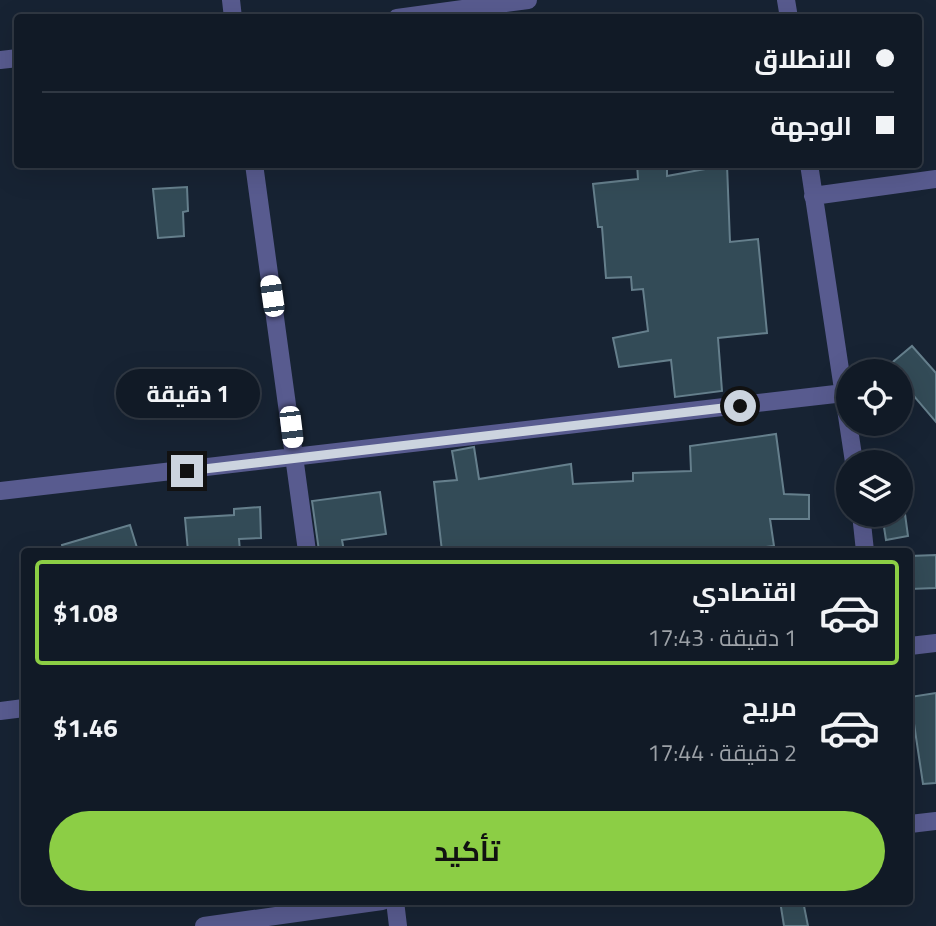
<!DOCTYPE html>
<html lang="ar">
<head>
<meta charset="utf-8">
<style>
	:root { --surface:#111a26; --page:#1a232e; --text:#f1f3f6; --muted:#9ca1a7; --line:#303843; --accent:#8cce45 }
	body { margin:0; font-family:"Titillium Web",Cairo,sans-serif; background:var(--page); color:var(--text); direction:rtl; height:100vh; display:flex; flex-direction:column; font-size:26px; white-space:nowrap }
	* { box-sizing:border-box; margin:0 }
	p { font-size:23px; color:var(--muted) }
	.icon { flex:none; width:38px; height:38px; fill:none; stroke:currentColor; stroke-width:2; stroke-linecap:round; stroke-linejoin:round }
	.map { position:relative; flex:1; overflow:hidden; direction:ltr }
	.details { position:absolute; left:21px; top:548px; width:892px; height:357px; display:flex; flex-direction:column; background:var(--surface); border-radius:7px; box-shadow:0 7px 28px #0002,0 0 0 2px var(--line); direction:rtl }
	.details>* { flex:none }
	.guide { position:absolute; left:14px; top:14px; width:908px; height:154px; border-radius:7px; box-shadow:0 7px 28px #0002,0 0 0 2px var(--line); direction:rtl; display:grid; align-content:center; height:154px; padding:0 28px; background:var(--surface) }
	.controls { position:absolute; left:836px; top:359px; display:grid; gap:14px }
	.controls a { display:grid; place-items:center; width:77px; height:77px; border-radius:50%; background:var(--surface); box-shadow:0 7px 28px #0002,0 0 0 2px var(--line); font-size:35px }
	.end { position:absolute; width:32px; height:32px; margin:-16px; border:9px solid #ccd4df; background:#111; box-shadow:0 0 0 4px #111 }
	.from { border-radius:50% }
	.bubble { position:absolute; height:49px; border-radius:24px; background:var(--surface); box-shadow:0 7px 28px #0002,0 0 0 2px var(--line); font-size:23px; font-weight:700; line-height:49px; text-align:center; direction:rtl }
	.car { position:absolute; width:21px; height:42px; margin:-21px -10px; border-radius:9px; box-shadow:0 0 5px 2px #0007; background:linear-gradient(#fff 24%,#345 0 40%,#fff 0 76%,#345 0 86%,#fff 0) }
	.guide b { display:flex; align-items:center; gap:24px; height:66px; font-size:26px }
	.guide b+b { border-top:2px solid var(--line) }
	.guide i { width:18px; height:18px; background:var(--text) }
	ul { padding:12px 0 0; list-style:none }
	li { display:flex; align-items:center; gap:21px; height:105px; margin:0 14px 10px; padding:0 14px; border:4px solid transparent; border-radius:7px }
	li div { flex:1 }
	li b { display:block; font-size:26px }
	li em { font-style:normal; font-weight:700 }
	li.on { border-color:var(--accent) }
	li>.icon { width:63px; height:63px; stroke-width:1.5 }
	.button { display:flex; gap:14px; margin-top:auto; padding:14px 28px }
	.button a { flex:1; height:80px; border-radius:42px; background:var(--accent); color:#111; font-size:28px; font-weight:700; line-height:80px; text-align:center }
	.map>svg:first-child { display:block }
</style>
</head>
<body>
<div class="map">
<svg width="936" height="926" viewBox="0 0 936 926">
	<rect width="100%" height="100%" fill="#172333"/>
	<!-- building -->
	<path fill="#334b57" stroke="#657f8c" stroke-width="2" d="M637,164H667V176L727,165L730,242L758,239L767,333L718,338L722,391L675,397L671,360L619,367L613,338L648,331L643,289L632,290L631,277L606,278L602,227H598L593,184L638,179Z
		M187,187L188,211L183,212L184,236L158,238L153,189Z
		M912,346L936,373V422L901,381V371H893L888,366Z
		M776,434L784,494L809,495V519H770L774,546L731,551H442L434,482L457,480L452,451L474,447L479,479L571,464L573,484L633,481V473L691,471L690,446Z
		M380,492L386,534L342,540L344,551H319L312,501Z
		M260,507L261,538L239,539L240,551H188L185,518L234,515V509Z
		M882,514H905L908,536L886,540Z
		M130,525L138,551H63L62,545Z
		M936,555V588L910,589V556Z
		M936,693V783L923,784L910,697Z
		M780,901H803L808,926H784Z"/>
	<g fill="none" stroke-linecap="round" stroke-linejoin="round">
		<!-- minor -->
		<path stroke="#585b8f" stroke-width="18" d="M231,0L233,18
			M786,0L789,18
			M397,18L528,0
			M0,60L18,58
			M254,164L307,551
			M809,164L854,462
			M813,196L936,179
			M0,491L844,393
			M861,514L865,551
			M910,646L936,643
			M0,711L24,708
			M910,824L936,821
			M395,901L398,926
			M204,926L382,901"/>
	</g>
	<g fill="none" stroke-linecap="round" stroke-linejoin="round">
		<!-- route -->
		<path stroke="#ccd4df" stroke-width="9" d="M187,471L740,406"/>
	</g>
</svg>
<div class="controls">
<a><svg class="icon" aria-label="locate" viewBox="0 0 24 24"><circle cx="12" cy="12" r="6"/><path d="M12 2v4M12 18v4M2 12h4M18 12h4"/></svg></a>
<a><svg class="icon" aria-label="layers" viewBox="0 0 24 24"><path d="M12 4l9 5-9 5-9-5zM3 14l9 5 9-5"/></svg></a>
</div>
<i class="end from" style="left:740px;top:406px"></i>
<i class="end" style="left:187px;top:471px"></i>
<div class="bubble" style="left:116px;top:369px;width:144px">1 دقيقة</div>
<i class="car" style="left:272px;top:296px;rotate:352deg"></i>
<i class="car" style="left:291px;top:427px;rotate:173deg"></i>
<div class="guide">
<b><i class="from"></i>الانطلاق</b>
<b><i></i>الوجهة</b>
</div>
<section class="details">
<ul>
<li class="on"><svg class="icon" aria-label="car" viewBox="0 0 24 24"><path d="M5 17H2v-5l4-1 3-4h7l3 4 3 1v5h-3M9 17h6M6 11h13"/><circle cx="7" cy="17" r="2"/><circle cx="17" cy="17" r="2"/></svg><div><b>اقتصادي</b><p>1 دقيقة · 17:43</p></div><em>$1.08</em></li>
<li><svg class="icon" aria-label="car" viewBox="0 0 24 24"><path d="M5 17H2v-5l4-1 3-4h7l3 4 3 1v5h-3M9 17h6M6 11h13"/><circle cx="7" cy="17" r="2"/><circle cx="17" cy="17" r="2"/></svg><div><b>مريح</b><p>2 دقيقة · 17:44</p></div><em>$1.46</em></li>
</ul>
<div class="button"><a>تأكيد</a></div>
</section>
</div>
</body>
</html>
